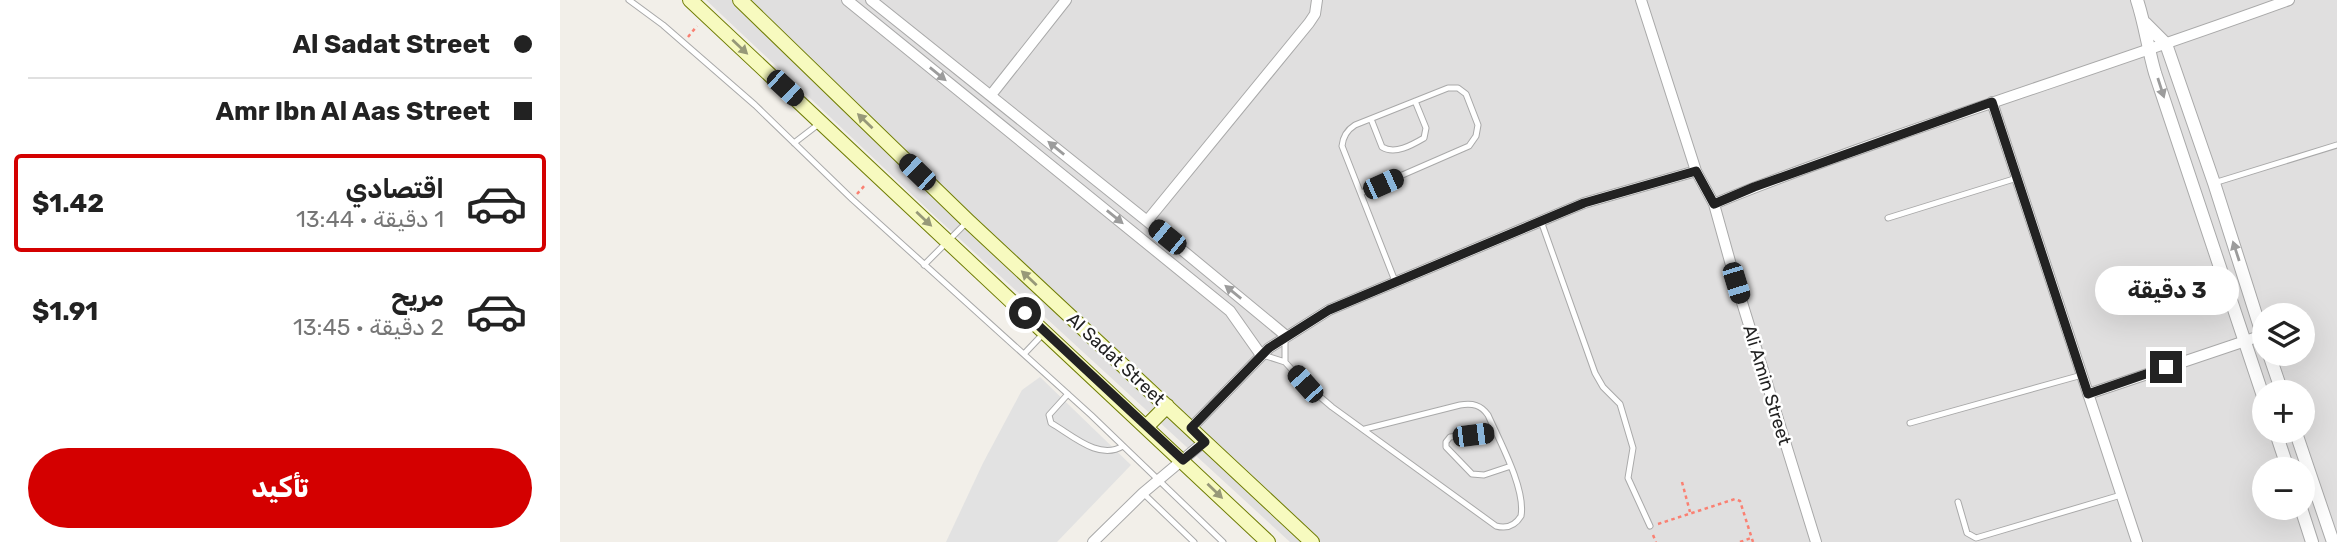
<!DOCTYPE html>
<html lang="ar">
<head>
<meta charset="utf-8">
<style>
	:root { --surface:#fff; --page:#f2f2f2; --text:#222; --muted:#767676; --line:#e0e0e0; --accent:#d40000 }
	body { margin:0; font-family:Rubik,Cairo,sans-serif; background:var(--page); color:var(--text); direction:rtl; height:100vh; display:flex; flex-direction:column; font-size:26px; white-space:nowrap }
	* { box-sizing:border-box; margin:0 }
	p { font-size:23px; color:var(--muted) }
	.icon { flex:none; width:38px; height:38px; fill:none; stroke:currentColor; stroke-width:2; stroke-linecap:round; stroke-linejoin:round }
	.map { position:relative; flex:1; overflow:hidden; direction:ltr }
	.drawer { display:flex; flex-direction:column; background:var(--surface); width:560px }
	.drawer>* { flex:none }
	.banner { display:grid; align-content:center; height:154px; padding:0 28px; background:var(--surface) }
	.fabs { position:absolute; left:1692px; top:303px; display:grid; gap:14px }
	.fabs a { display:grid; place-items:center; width:63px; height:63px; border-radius:50%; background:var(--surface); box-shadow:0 7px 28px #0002; font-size:35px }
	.end { position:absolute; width:32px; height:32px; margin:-16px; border:9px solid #222; background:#fff; box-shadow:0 0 0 4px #fff }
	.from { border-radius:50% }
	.bubble { position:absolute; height:49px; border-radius:24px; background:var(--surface); box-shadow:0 7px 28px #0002; font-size:23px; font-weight:700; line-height:49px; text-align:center; direction:rtl }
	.car { position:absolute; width:21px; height:42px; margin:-21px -10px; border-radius:9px; box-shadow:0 0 5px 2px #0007; background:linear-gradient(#222 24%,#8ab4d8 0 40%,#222 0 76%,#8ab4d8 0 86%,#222 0) }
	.banner b { display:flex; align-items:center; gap:24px; height:66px; font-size:26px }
	.banner b+b { border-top:2px solid var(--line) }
	.banner i { width:18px; height:18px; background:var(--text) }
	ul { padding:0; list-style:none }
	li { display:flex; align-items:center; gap:21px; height:98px; margin:0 14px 10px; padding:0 14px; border:4px solid transparent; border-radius:7px }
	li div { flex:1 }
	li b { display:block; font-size:26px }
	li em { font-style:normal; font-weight:700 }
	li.current { border-color:var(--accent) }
	li>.icon { width:63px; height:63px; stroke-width:1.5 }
	.cta { display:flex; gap:14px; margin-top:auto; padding:14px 28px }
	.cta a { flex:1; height:80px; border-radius:42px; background:var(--accent); color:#fff; font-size:28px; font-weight:700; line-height:80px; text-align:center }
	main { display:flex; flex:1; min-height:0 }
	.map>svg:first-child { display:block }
</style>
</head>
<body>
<main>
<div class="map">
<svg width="1777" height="542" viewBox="0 0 1777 542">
	<rect width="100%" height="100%" fill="#f2efe9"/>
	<!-- residential -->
	<path fill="#e0dfdf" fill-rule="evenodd" d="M146,0H1777V542H730L378,219ZM1704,315H1743V354H1704ZM1704,392H1743V430H1704ZM1704,469H1743V508H1704Z"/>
	<!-- parking -->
	<path fill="#e2e2e2" d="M480,377L571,465L497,542H386L423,463L462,390Z"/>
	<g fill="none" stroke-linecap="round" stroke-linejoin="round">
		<!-- service casing -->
		<g stroke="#a9a9a9" stroke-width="7">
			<path id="service" d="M69,0L103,25L195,105L292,199L531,415L663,542
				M811,119L822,147C835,155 852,145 864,138L866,128L855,101
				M234,143L260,123
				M1654,183L1777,145
				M801,193L909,146L916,136L918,125L906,94L898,88H888L795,125C787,130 783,136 782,146L835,281
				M1328,218L1457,178
				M981,221L1035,373L1043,387L1060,404L1073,448L1068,478L1090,526
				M364,265L406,223
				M464,354L483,334
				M703,355L725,362L745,384L772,407L936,526C947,529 955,526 961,516C966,489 939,440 928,415C921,405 913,403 900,405L805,429
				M725,362V337
				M508,394L489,415L491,423C512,435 539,461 563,446
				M1350,423L1522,375
				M936,432L890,437L886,442V447L912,474L924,475L951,466
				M583,493L634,542
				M1398,502L1407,533L1416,538L1561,495"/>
		</g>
		<!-- minor casing -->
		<g stroke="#a9a9a9" stroke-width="12">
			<path id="minor" d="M287,0L670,311L701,355
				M311,0L587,221L725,335
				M1081,0L1136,171L1154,204
				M431,95L506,0
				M1432,102L1577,542
				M587,221L749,23L755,14L757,0
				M1528,394L1703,335
				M631,428L709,348L769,310L1024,203L1136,171
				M533,542L583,493L645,441
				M1256,542L1176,283L1154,204C1212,179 1273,159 1333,137C1464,91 1597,48 1729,0"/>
		</g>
		<!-- tertiary casing -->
		<g stroke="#a9a9a9" stroke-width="14">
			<path id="tertiary" d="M1577,0C1585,24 1588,49 1595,73L1704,399
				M1585,23L1606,44L1654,183L1704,340
				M1709,354L1722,392
				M1715,430L1728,469
				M1735,430L1773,542
				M1741,508L1752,542"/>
		</g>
		<!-- secondary casing -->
		<g stroke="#707d05" stroke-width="16">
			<path id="secondary" d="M130,0L708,542
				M180,0L408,221L752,542
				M587,426L607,406"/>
		</g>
		<!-- path -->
		<path stroke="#fa8072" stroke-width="2.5" stroke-dasharray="3.5 3.5" stroke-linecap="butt" d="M128,37L137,26
			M297,194L306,184
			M1122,482L1130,512
			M1098,524L1175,499L1180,501L1193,542
			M1093,535L1096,542
			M1180,542L1191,538"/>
		<!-- service -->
		<use href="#service" stroke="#fff" stroke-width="5"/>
		<!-- minor -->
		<use href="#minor" stroke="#fff" stroke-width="10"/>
		<!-- tertiary -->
		<use href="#tertiary" stroke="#fff" stroke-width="12"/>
		<!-- secondary -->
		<use href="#secondary" stroke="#f7fabf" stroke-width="14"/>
	</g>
	<!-- one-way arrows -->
	<defs><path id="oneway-solid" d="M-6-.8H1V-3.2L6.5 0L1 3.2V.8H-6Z" transform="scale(1.75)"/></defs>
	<g fill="#979978">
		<use href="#oneway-solid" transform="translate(180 47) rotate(43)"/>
		<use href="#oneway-solid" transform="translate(305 121) rotate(-136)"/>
		<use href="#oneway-solid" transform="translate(364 219) rotate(43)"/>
		<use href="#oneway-solid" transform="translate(469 278) rotate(-137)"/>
		<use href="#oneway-solid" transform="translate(655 491) rotate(44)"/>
	</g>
	<g fill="#9c9c9c">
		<use href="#oneway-solid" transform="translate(378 74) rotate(39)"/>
		<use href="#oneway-solid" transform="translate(1601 88) rotate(72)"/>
		<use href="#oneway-solid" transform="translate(496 148) rotate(-141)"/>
		<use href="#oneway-solid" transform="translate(555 217) rotate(39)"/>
		<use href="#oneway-solid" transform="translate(1676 251) rotate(-108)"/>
		<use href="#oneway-solid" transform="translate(673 292) rotate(-141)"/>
	</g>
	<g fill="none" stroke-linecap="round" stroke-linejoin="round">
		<!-- route -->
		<path stroke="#222" stroke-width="9" d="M465,313L623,460L645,442L631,428L709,348L769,310L1024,203L1136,171L1154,204L1194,187L1432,102L1528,394L1606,367"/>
	</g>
	<g text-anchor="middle" stroke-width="5" stroke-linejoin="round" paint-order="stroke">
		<!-- street labels -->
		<g font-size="18" fill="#222" stroke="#fff">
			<text transform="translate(556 359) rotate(43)" y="6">Al Sadat Street</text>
			<text transform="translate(1207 385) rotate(73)" y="6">Ali Amin Street</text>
		</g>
	</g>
</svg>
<div class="fabs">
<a><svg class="icon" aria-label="layers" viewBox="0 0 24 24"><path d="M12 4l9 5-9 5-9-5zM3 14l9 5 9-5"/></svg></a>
<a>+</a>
<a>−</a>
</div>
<i class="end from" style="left:465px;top:313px"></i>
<i class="end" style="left:1606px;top:367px"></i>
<div class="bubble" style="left:1535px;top:266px;width:144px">3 دقيقة</div>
<i class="car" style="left:225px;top:88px;rotate:133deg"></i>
<i class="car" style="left:357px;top:172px;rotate:314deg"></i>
<i class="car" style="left:823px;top:184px;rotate:66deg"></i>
<i class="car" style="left:607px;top:237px;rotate:309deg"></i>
<i class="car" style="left:1176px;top:283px;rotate:163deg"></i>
<i class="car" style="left:745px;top:384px;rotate:318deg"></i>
<i class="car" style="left:913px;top:435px;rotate:83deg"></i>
</div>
<section class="drawer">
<div class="banner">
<b><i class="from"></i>Al Sadat Street</b>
<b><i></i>Amr Ibn Al Aas Street</b>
</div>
<ul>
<li class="current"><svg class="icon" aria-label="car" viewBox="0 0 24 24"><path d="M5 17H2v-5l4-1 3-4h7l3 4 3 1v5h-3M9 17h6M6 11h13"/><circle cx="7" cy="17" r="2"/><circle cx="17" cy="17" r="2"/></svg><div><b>اقتصادي</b><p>1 دقيقة · 13:44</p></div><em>$1.42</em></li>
<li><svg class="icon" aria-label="car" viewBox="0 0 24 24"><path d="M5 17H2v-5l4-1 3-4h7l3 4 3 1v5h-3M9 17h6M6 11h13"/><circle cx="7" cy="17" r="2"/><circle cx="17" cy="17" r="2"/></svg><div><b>مريح</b><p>2 دقيقة · 13:45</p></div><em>$1.91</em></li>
</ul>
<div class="cta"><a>تأكيد</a></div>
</section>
</main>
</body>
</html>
